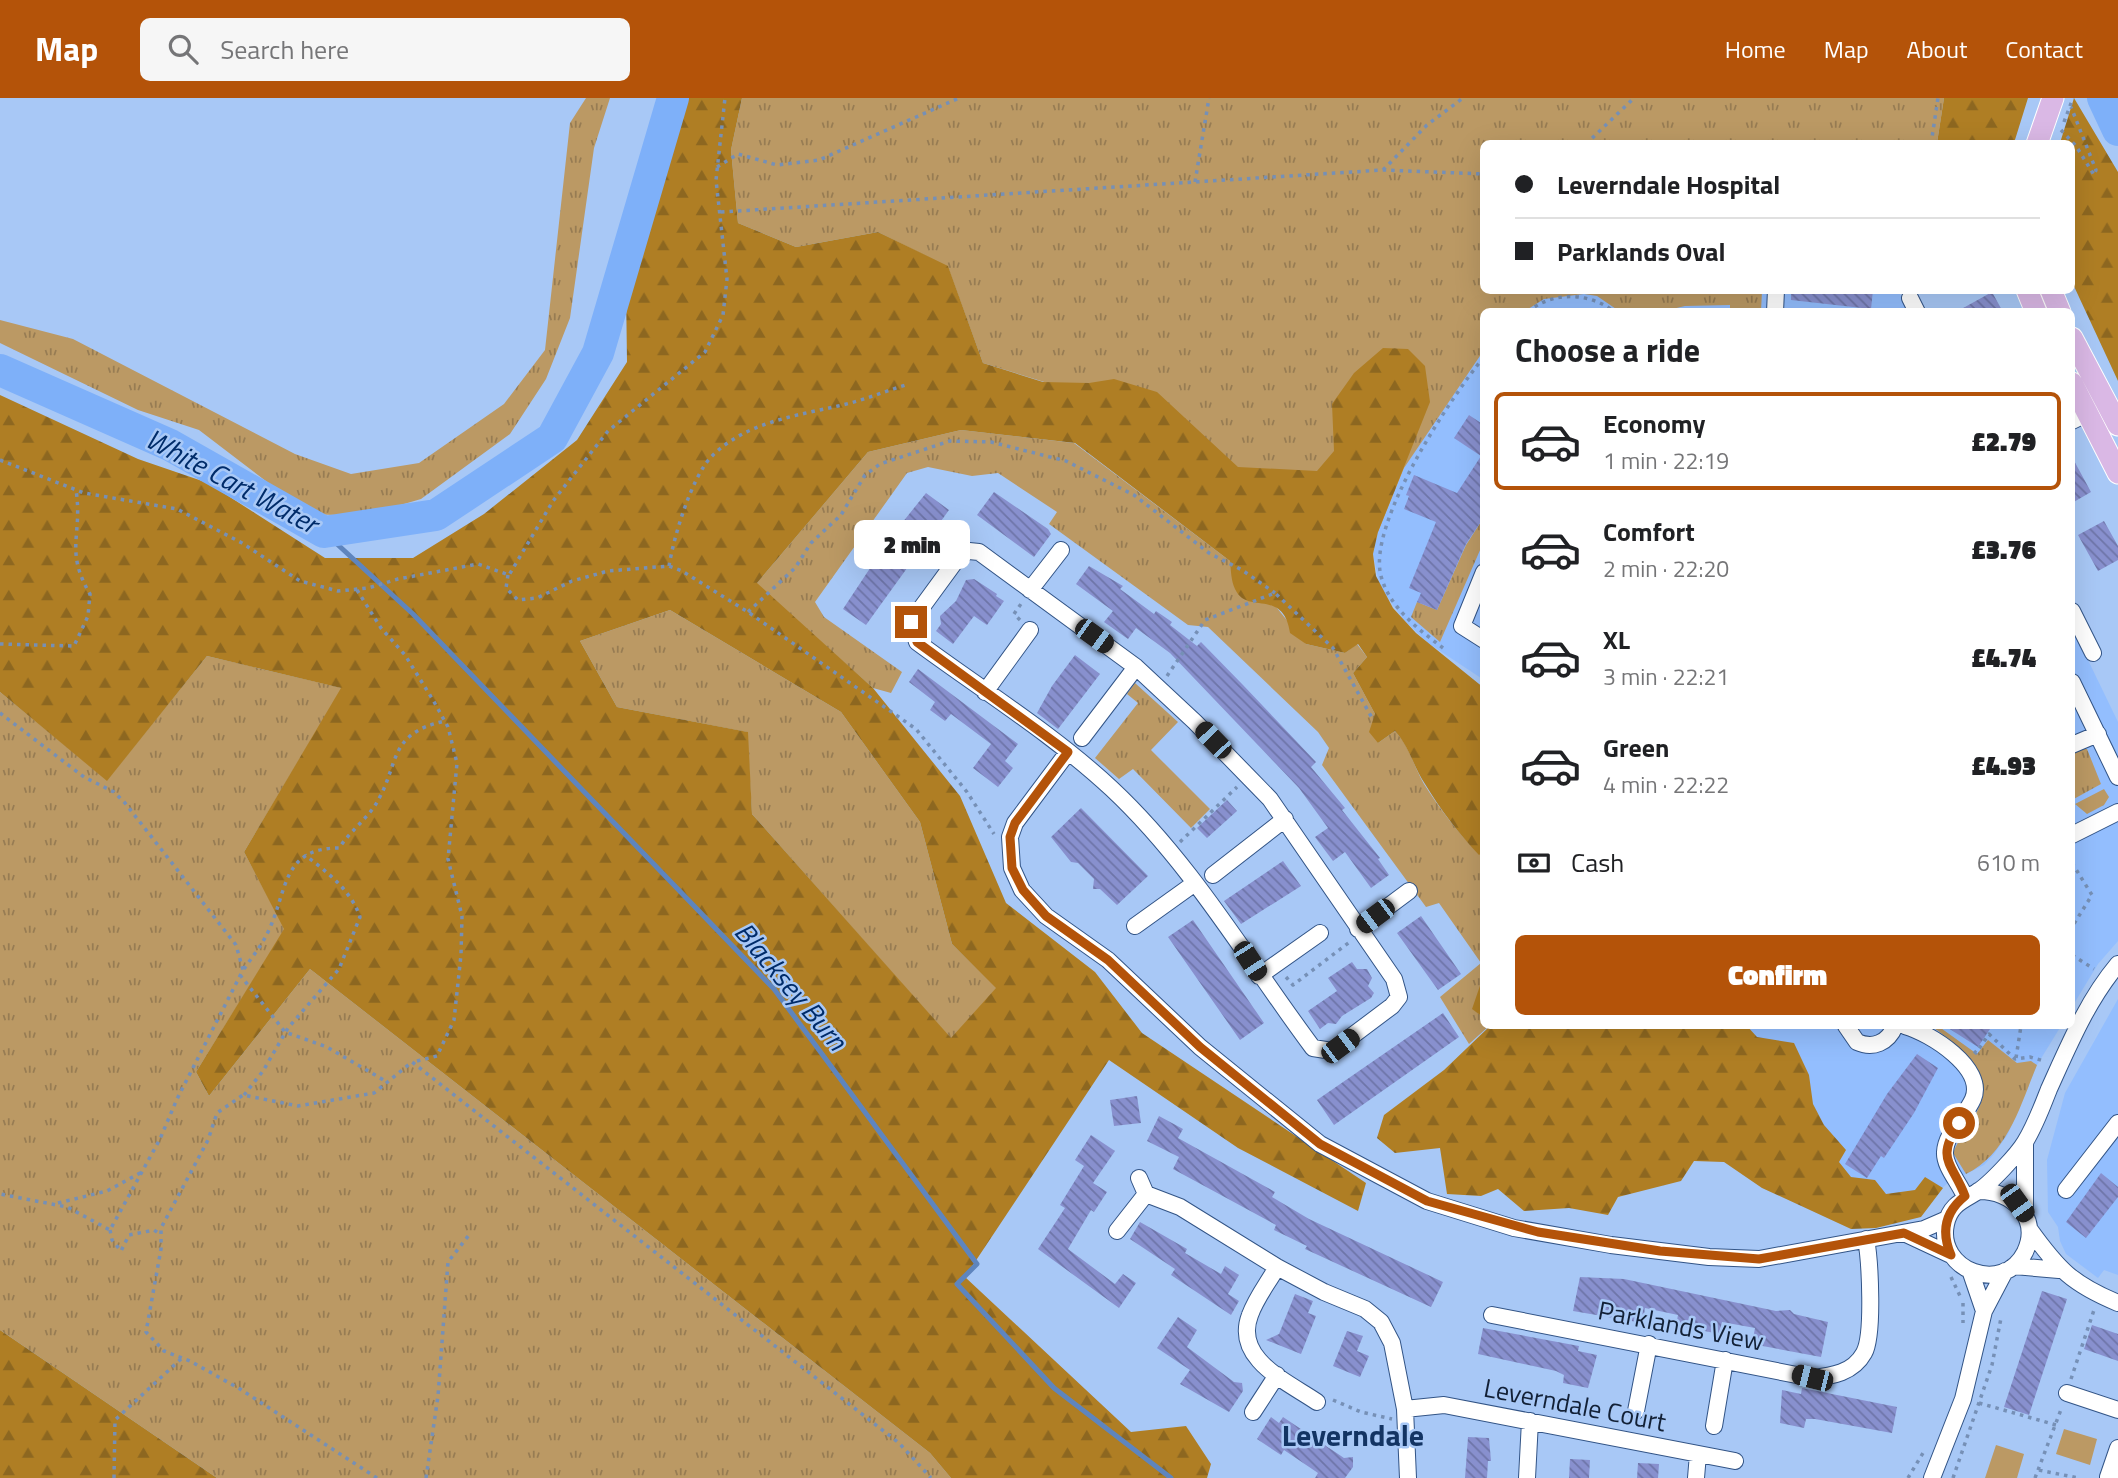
<!DOCTYPE html>
<html lang="en">
<head>
<meta charset="utf-8">
<style>
	:root { --surface:#fff; --page:#f6f6f6; --text:#202124; --muted:#757577; --line:#e0e0e0; --accent:#b45309 }
	body { margin:0; font-family:"Titillium Web",sans-serif; background:var(--page); color:var(--text); height:100vh; display:flex; flex-direction:column; font-size:26px; white-space:nowrap }
	* { box-sizing:border-box; margin:0 }
	p { font-size:23px; color:var(--muted) }
	.icon { flex:none; width:38px; height:38px; fill:none; stroke:currentColor; stroke-width:2; stroke-linecap:round; stroke-linejoin:round }
	.map { position:relative; flex:1; overflow:hidden }
	.side { position:absolute; left:1480px; top:210px; width:595px; height:721px; display:flex; flex-direction:column; background:var(--surface); border-radius:10px; box-shadow:0 7px 28px #0002 }
	.side>* { flex:none }
	.guide { position:absolute; left:1480px; top:42px; width:595px; height:154px; border-radius:10px; box-shadow:0 7px 28px #0002; display:grid; align-content:center; height:154px; padding:0 35px; background:var(--surface) }
	.end { position:absolute; width:32px; height:32px; margin:-16px; border:9px solid #b45309; background:#fff; box-shadow:0 0 0 4px #fff }
	.from { border-radius:50% }
	.bubble { position:absolute; height:49px; border-radius:10px; background:var(--surface); box-shadow:0 7px 28px #0002; font-size:23px; font-weight:800; line-height:49px; text-align:center }
	.car { position:absolute; width:21px; height:42px; margin:-21px -10px; border-radius:9px; box-shadow:0 0 5px 2px #0007; background:linear-gradient(#222 24%,#8ab4d8 0 40%,#222 0 76%,#8ab4d8 0 86%,#222 0) }
	.guide b { display:flex; align-items:center; gap:24px; height:66px; font-size:26px }
	.guide b+b { border-top:2px solid var(--line) }
	.guide i { width:18px; height:18px; background:var(--text) }
	ul { padding:0; list-style:none }
	li { display:flex; align-items:center; gap:21px; height:98px; margin:0 14px 10px; padding:0 21px; border:4px solid transparent; border-radius:10px }
	li div { flex:1 }
	li b { display:block; font-size:26px }
	li em { font-style:normal; font-weight:800 }
	li.current { border-color:var(--accent) }
	li>.icon { width:63px; height:63px; stroke-width:1.5 }
	h2 { padding:0 35px; font-size:32px; line-height:84px }
	.pay { display:flex; align-items:center; gap:18px; height:77px; padding:0 35px; font-size:26px }
	.pay p { margin-inline-start:auto }
	.button { display:flex; gap:14px; margin-top:auto; padding:14px 35px }
	.button a { flex:1; height:80px; border-radius:10px; background:var(--accent); color:#fff; font-size:28px; font-weight:800; line-height:80px; text-align:center }
	header { display:flex; align-items:center; gap:42px; box-sizing:border-box; height:98px; padding:0 35px; background:var(--accent); color:#fff }
	header strong { font-size:33px }
	nav { display:flex; gap:38px; margin-inline-start:auto; font-size:24px }
	.search { width:490px; height:63px; background:var(--page); display:flex; align-items:center; gap:18px; box-sizing:border-box; padding:0 24px; border-radius:10px; color:var(--muted); font-size:26px }
	.map>svg:first-child { display:block }
</style>
</head>
<body>
<header>
<strong>Map</strong>
<div class="search"><svg class="icon" aria-label="search" viewBox="0 0 24 24"><circle cx="10" cy="10" r="6"/><path d="M15 15l6 6"/></svg>Search here</div>
<nav><a>Home</a><a>Map</a><a>About</a><a>Contact</a></nav>
</header>
<div class="map">
<svg width="2118" height="1380" viewBox="0 0 2118 1380">
	<defs>
		<pattern id="grass-tufts" width="24" height="20" patternUnits="userSpaceOnUse" patternTransform="scale(1.75)"><rect width="24" height="20" fill="#bb9964"/><path d="M3 7l-1-3M5 7V3M7 7l1-3M15 17l-1-3M17 17v-4M19 17l1-3" fill="none" stroke="#977c53"/></pattern>
		<pattern id="forest-firs" width="22" height="20" patternUnits="userSpaceOnUse" patternTransform="scale(1.75)"><rect width="22" height="20" fill="#af7e24"/><path d="M5 1l3.5 6h-7zM16 11l3.5 6h-7z" fill="#8d6720"/></pattern>
		<pattern id="building-back-hatch" width="6" height="6" patternUnits="userSpaceOnUse" patternTransform="scale(1.75)"><rect width="6" height="6" fill="#8890ce"/><path d="M-1 5l2 2M0 0l6 6M5-1l2 2" fill="none" stroke="#6e75a8"/></pattern>
	</defs>
	<rect width="100%" height="100%" fill="#a8c8f6"/>
	<!-- built -->
	<path fill="#93befe" d="M1554,192L1898,193L1909,213L1506,214Z
		M1484,247V582L1428,545L1404,522L1380,489L1373,456L1378,434L1404,370Z
		M2072,529L2118,624V843L2098,866L2072,909Z
		M2118,901V1177L2104,1172L2098,1180L2066,1156L2060,1143L2058,1129L2048,1114L2047,1062L2065,995Z
		M1738,928H2061L2037,967L2008,1036L1994,1056L1984,1067L1948,1085L1933,1098L1879,1125Z"/>
	<!-- grass -->
	<path fill="url(#grass-tufts)" d="M586,0H610L594,50L570,220L546,281L510,336L421,401L363,418L309,416L199,332L138,312L0,245V222L73,241L295,356L351,376L419,365L504,306L545,252L570,25Z
		M742,0H1944L1937,45L1484,46V192L1762,193L1761,213H1730V207L1685,208L1664,213H1619L1597,198L1584,196L1544,201L1525,213L1484,214V252L1404,370L1378,434L1276,425L1112,305L983,265L948,169L878,134L796,149L738,125L731,52Z
		M961,332L1074,345L1230,463C1236,498 1237,502 1273,505L1306,546L1345,555L1357,546L1367,559L1353,575L1375,616L1378,645L1395,633C1410,649 1413,667 1424,686C1439,710 1459,736 1479,756L1484,753V879L1473,911L1484,920V928H1489L1469,946L1440,899L1481,865L1439,805L1426,809L1322,667L1329,650L1318,634L1208,529L1188,527L1049,426L1057,414L998,375L972,378L928,369L907,375L815,504L824,519L902,574L891,595L873,590L756,486L868,354Z
		M1484,419V443L1440,544L1411,519L1417,504L1437,512L1466,447Z
		M670,512L841,614L920,724L952,846L997,890L951,941L752,716L747,634L617,609L580,543Z
		M207,558L342,590L244,754L285,831L196,974L209,998L310,871L930,1355L951,1380H217L0,1232V594L107,682Z
		M1135,585L1178,624L1151,652L1210,711L1191,730L1133,671L1119,681L1095,660L1138,605L1127,596Z
		M2079,651H2087L2101,686L2072,702V655Z
		M2104,691L2109,699L2104,707L2087,716L2075,706Z
		M1931,928H1938L1977,956L1988,942L2017,965L2031,963L2037,967C2020,1008 2008,1055 1966,1076L1953,1055C1960,1037 1973,1024 1980,1007C1995,974 1954,944 1931,928Z"/>
	<!-- forest -->
	<path fill="url(#forest-firs)" fill-rule="evenodd" d="M680,0H742L731,52L738,125L796,149L878,134L948,168L983,265L1043,284L1089,285L1114,281L1157,294L1238,369L1317,373L1334,353L1332,306L1354,275L1383,250L1408,251L1425,268L1430,304L1378,434L1373,456L1376,478L1393,510L1416,535L1484,590V753L1479,757C1459,736 1440,711 1425,686C1413,668 1410,650 1395,633L1378,645L1369,634L1375,616L1353,575L1367,559L1358,546L1345,555L1306,546L1290,535C1283,489 1247,518 1235,491C1231,483 1231,472 1230,463L1075,345L961,332L868,354L757,485L873,590L960,698L1006,805L1095,874L1142,935L1366,1085L1358,1113L1238,1050L1109,962L965,1179L1131,1334L1186,1328L1211,1366L1207,1380H951L930,1355L310,871L209,998L196,974L284,831L244,754L341,590L207,558L107,683L0,594V297L138,361L208,385L325,460H413L484,416L577,342L627,264L626,190L652,49ZM670,512L841,614L920,724L952,846L996,890L951,940L752,716L748,634L617,609L580,543Z
		M1944,0H2028L2014,45H1937Z
		M2074,0L2118,74V283L2072,184V46L2060,45Z
		M1483,879H1484V920L1472,911Z
		M1490,928H1747L1757,939L1794,945L1809,977L1813,1006L1824,1027L1846,1052L1839,1064L1851,1079L1875,1082L1886,1096L1915,1092L1925,1079L1943,1090L1921,1119L1876,1130L1851,1131L1762,1090L1724,1064L1694,1063L1681,1083L1618,1099L1608,1117L1569,1110L1524,1113L1498,1091L1481,1098L1447,1096L1440,1050L1395,1055L1377,1040L1384,1017L1444,972Z
		M0,1232L217,1380H0Z"/>
	<!-- park -->
	<path fill="#bb9964" d="M2064,1331L2097,1341L2090,1367L2056,1356Z
		M1996,1347L2024,1356L2017,1380H1985Z"/>
	<g fill="none" stroke-linecap="round" stroke-linejoin="round">
		<!-- stream -->
		<path stroke="#5e85be" stroke-width="5" d="M324,434L413,516L774,891L977,1166L957,1186L1054,1290L1171,1380"/>
		<!-- river -->
		<path stroke="#7eb0f9" stroke-width="32" d="M2103,0L2118,32
			M0,272L170,347L324,434L436,417L552,340L598,255L673,0"/>
	</g>
	<!-- building -->
	<path fill="url(#building-back-hatch)" d="M1791,192H1873L1871,211L1791,202Z
		M1992,194L2003,214H1956Z
		M1469,317L1484,327V419L1466,446L1437,512L1417,504L1421,495L1409,490L1436,424L1404,411L1409,398L1406,397L1414,377L1457,395L1481,358L1454,340Z
		M2072,359L2091,394L2072,405Z
		M994,394L1048,431L1051,436L1034,459L977,417Z
		M926,395L949,412L866,527L843,511L890,440Z
		M2104,423L2118,448V462L2098,473L2078,437Z
		M1089,468L1123,488L1120,491L1154,516L1156,513L1172,524L1170,527L1197,548L1201,544L1243,587L1316,664L1311,669L1345,710L1342,712L1380,760L1378,761L1389,777L1371,790L1345,754L1333,763L1315,739L1328,730L1299,690L1170,555L1136,530L1128,541L1104,524L1113,513L1076,486Z
		M974,481L997,496L996,498L1004,503L987,527L974,518L953,546L936,533L941,526L940,518L956,503L966,482Z
		M1075,557L1100,576L1058,631L1037,615L1052,588Z
		M918,571L1018,646L1005,663L1013,670L998,689L973,670L991,646L951,616L945,623L930,612L935,604L909,584Z
		M1227,702L1237,713L1207,740L1197,730Z
		M1081,710L1148,778L1117,807L1100,791H1093L1094,781L1078,765L1071,764L1051,739Z
		M1283,763L1301,788L1241,826L1224,803Z
		M1421,818L1461,876L1438,892L1397,835Z
		M1193,822L1264,925L1240,942L1168,839Z
		M1352,864L1357,871H1367L1372,880L1368,888L1374,895L1371,900L1342,918L1336,926L1328,925L1320,931L1308,913L1337,893L1328,880Z
		M1443,915L1459,939L1334,1027L1317,1002Z
		M1945,928H1992L1978,949Z
		M1917,956L1938,970L1914,1015L1884,1060L1881,1058L1867,1080L1845,1066L1887,996Z
		M1137,998L1141,1025L1114,1028L1110,1002Z
		M1159,1018L1183,1031L1178,1040L1275,1094L1272,1099L1309,1121L1443,1184L1431,1209L1305,1151L1307,1148L1274,1132L1276,1127L1173,1071L1179,1059L1147,1043Z
		M1091,1037L1115,1053L1093,1085L1107,1094L1094,1114L1091,1112L1068,1151L1115,1186L1123,1176L1136,1185L1119,1210L1038,1151L1065,1110L1060,1107L1084,1068L1075,1062Z
		M2101,1075L2118,1089V1099L2086,1140L2066,1124Z
		M1140,1124L1187,1151L1185,1155L1221,1176L1225,1168L1239,1177L1228,1196L1239,1203L1231,1217L1171,1177L1175,1171L1130,1141Z
		M1580,1179L1624,1181L1776,1213L1790,1212L1794,1216L1828,1224L1821,1259L1752,1246L1755,1230L1722,1224L1719,1236L1676,1227L1678,1217L1645,1210L1643,1225L1573,1213Z
		M2042,1193L2067,1201L2029,1317L2004,1309Z
		M1295,1196L1313,1203L1308,1215L1316,1218L1301,1256L1266,1242L1279,1236Z
		M1178,1219L1197,1232L1187,1249L1234,1284L1242,1285L1243,1293L1229,1314L1180,1286L1190,1272L1157,1250Z
		M2092,1227L2118,1236V1263L2084,1251Z
		M1483,1230L1579,1248L1578,1253L1597,1257L1588,1290L1563,1285L1564,1277L1556,1273L1478,1256Z
		M1347,1233L1363,1238L1357,1253L1369,1258L1360,1279L1333,1268Z
		M1802,1290L1897,1309L1892,1335L1815,1321H1806L1804,1330L1780,1325L1782,1292L1801,1296Z
		M1271,1319L1279,1325L1283,1319L1344,1360L1353,1359V1369L1345,1380H1315L1318,1375L1284,1352L1281,1357L1257,1341Z
		M1468,1339L1489,1340L1491,1363H1488L1487,1380H1465Z
		M1570,1361L1590,1362L1589,1380H1569Z
		M1638,1365L1659,1366L1658,1380H1637Z"/>
	<g fill="none" stroke-linecap="round" stroke-linejoin="round">
		<!-- minor casing -->
		<g stroke="#325486" stroke-width="18">
			<path id="minor" d="M1910,200L1917,214
				M1775,214L1776,192
				M2072,323L2107,306
				M969,453L979,454L1136,569L1195,624L1270,701L1394,881L1399,899L1392,908L1332,953L1313,950C1248,863 1192,766 1112,691C1053,636 982,592 917,544L911,524L960,457Z
				M1484,474L1462,528L1484,542
				M1030,492L1061,452
				M2072,513L2093,555
				M2072,584L2118,679
				M985,594L1030,532
				M1082,640L1136,569
				M2072,647L2098,636
				M1068,654L1015,725L1010,739L1012,770L1022,792L1046,818L1108,862L1200,949L1320,1046L1427,1103L1514,1130L1611,1147L1709,1159L1759,1161L1924,1131L1947,1121
				M2072,737L2118,714
				M1213,777L1285,721
				M1135,828L1195,785
				M1358,831L1409,793
				M1259,878L1320,835
				M1846,928L1857,944C1873,951 1888,945 1895,928
				M1905,928C1930,935 1986,970 1973,1001C1965,1019 1946,1035 1945,1054C1944,1069 1960,1085 1965,1099
				M2025,1045V1116
				M1139,1080L1146,1096
				M2066,1092L2118,1025
				M1978,1093C2012,1092 2041,1120 2025,1154C2003,1198 1936,1172 1946,1126C1950,1107 1962,1103 1977,1094C1989,1087 2018,1056 2025,1044C2035,1028 2042,1009 2049,991C2069,947 2087,903 2118,866
				M2030,1132C2058,1171 2072,1186 2118,1205
				M1117,1133L1146,1096L1180,1109L1277,1169L1324,1194L1365,1211L1381,1224L1392,1245L1405,1311L1408,1380
				M1904,1135L1951,1157
				M2014,1168L2059,1172
				M1277,1169C1268,1185 1256,1200 1250,1217C1233,1261 1288,1284 1317,1304
				M1971,1175L1984,1213
				M1492,1217L1812,1280C1832,1278 1853,1275 1864,1255C1874,1237 1870,1163 1866,1141
				M2067,1295L2118,1312
				M1405,1311L1444,1307L1735,1363
				M1636,1313L1649,1246
				M1253,1314L1277,1277
				M1714,1328L1725,1262
				M1527,1380L1530,1323
				M1696,1380L1698,1356
				M1932,1380L1963,1301L1984,1213L2005,1173
				M2112,1380L2108,1379L2118,1350"/>
		</g>
		<!-- major casing -->
		<g stroke="#fff" stroke-width="23">
			<path id="major" d="M2037,46L2053,0
				M2027,192L2036,214
				M2051,192L2060,214
				M2072,240L2118,327
				M2072,285L2118,375"/>
		</g>
		<!-- path -->
		<path stroke="#7690b6" stroke-width="3.5" stroke-dasharray="3.5 5" stroke-linecap="butt" d="M2061,32L2076,48L2094,77L2096,72L2071,9
			M1586,46L1634,0
			M1931,46L1938,0
			M717,69L738,56L777,67L819,62L959,0
			M1383,72L1427,27L1463,0
			M1195,84L1209,0
			M721,114L1383,72L1484,76
			M1528,214C1551,193 1591,194 1614,214
			M0,362L84,395L177,411L242,445L300,483L338,493L368,490L398,481L478,466L509,477L553,403L608,333L705,254L723,217L727,181L716,82L725,0
			M669,468C674,438 691,381 711,359C744,325 794,318 838,308C862,303 885,293 909,286
			M508,477L506,490L518,502L537,500L572,483L608,473L669,468L682,473L748,514L916,631L967,694L994,736
			M357,492L381,530L405,557L433,602L448,629L457,665L448,761L462,818L461,857L454,922L437,958L413,964
			M748,514L795,470L811,445L841,417L865,377L880,366L950,343L991,344L1066,363L1134,397L1209,455L1242,472L1275,495
			M1020,522L1014,516L1023,503
			M0,546L74,548L88,518L90,496C64,452 83,437 76,392
			M1443,550C1418,531 1389,509 1381,478C1367,426 1450,300 1484,259
			M1167,578L1205,522L1275,495L1333,550L1372,620
			M0,615L84,679L114,694L125,705L236,847L243,872L177,1001L160,1041L110,1132L67,1109L0,1096
			M1180,744L1237,689
			M2072,765L2092,797L2072,829
			M2072,857L2094,871
			M244,871C252,859 262,847 268,834C288,793 281,750 339,750C349,735 364,723 374,709C401,668 385,636 445,623
			M240,877L285,934L327,949L387,984
			M1286,879L1293,887L1351,843
			M1974,953L1976,955L1989,936L2015,961L2030,959L2044,963
			M2016,960L2021,928
			M244,997L263,973L288,930L339,871L360,819C351,792 327,774 305,757
			M58,1105L107,1093L142,1074
			M110,1132L112,1142L121,1153L129,1137L154,1132L161,1137
			M1951,1179L1960,1198
			M1963,1205V1225
			M2071,1281L2094,1212
			M1333,1302L1361,1314L1392,1321
			M1979,1305L2056,1327
			M2039,1372L2078,1380
			M114,1380L115,1322L182,1260
			M377,1380L240,1291L190,1263L164,1253L146,1234L161,1151V1130L208,1042L217,1015L243,997L298,1008L374,995L412,964L899,1345L931,1380
			M426,1380L438,1298L448,1164L469,1137
			M1908,1380L1923,1355
			M1953,1380L1992,1267L2001,1220
			M2035,1380L2062,1309"/>
		<!-- minor -->
		<use href="#minor" stroke="#fff" stroke-width="16"/>
		<!-- major -->
		<use href="#major" stroke="#dab8e5" stroke-width="21"/>
		<!-- path-bridge -->
		<path stroke="#7690b6" stroke-width="3.5" stroke-dasharray="3.5 5" stroke-linecap="butt" d="M2064,24L2073,0"/>
	</g>
	<g fill="none" stroke-linecap="round" stroke-linejoin="round">
		<!-- route -->
		<path stroke="#b45309" stroke-width="9" d="M911,524L917,544L1068,654L1015,725L1010,739L1012,770L1023,792L1046,818L1108,862L1200,949L1320,1046L1427,1103L1538,1134L1660,1153L1759,1161L1904,1135L1951,1157C1941,1134 1945,1114 1965,1098C1952,1064 1935,1062 1959,1025"/>
	</g>
	<g text-anchor="middle" stroke-width="5" stroke-linejoin="round" paint-order="stroke">
		<!-- street labels -->
		<g font-size="26" fill="#122036" stroke="#a8c8f6">
			<text transform="translate(1681 1228) rotate(11)" y="9">Parklands View</text>
			<text transform="translate(1575 1307) rotate(11)" y="9">Leverndale Court</text>
		</g>
		<!-- water labels -->
		<g font-size="28" font-style="italic" fill="#002c6a" stroke="#a8c8f6">
			<text transform="translate(232 383) rotate(28)" y="10">White Cart Water</text>
			<text transform="translate(791 888) rotate(50)" y="10">Blacksey Burn</text>
		</g>
		<!-- quarter labels -->
		<g font-size="30" font-weight="bold" fill="#133463" stroke="#a8c8f6">
			<text x="1353" y="1348">Leverndale</text>
		</g>
	</g>
</svg>
<i class="end from" style="left:1959px;top:1025px"></i>
<i class="end" style="left:911px;top:524px"></i>
<div class="bubble" style="left:854px;top:422px;width:116px">2 min</div>
<i class="car" style="left:1094px;top:538px;rotate:126deg"></i>
<i class="car" style="left:1213px;top:642px;rotate:316deg"></i>
<i class="car" style="left:1375px;top:818px;rotate:233deg"></i>
<i class="car" style="left:1250px;top:863px;rotate:147deg"></i>
<i class="car" style="left:1340px;top:948px;rotate:53deg"></i>
<i class="car" style="left:2017px;top:1105px;rotate:144deg"></i>
<i class="car" style="left:1812px;top:1280px;rotate:284deg"></i>
<div class="guide">
<b><i class="from"></i>Leverndale Hospital</b>
<b><i></i>Parklands Oval</b>
</div>
<section class="side">
<h2>Choose a ride</h2>
<ul>
<li class="current"><svg class="icon" aria-label="car" viewBox="0 0 24 24"><path d="M5 17H2v-5l4-1 3-4h7l3 4 3 1v5h-3M9 17h6M6 11h13"/><circle cx="7" cy="17" r="2"/><circle cx="17" cy="17" r="2"/></svg><div><b>Economy</b><p>1 min · 22:19</p></div><em>£2.79</em></li>
<li><svg class="icon" aria-label="car" viewBox="0 0 24 24"><path d="M5 17H2v-5l4-1 3-4h7l3 4 3 1v5h-3M9 17h6M6 11h13"/><circle cx="7" cy="17" r="2"/><circle cx="17" cy="17" r="2"/></svg><div><b>Comfort</b><p>2 min · 22:20</p></div><em>£3.76</em></li>
<li><svg class="icon" aria-label="car" viewBox="0 0 24 24"><path d="M5 17H2v-5l4-1 3-4h7l3 4 3 1v5h-3M9 17h6M6 11h13"/><circle cx="7" cy="17" r="2"/><circle cx="17" cy="17" r="2"/></svg><div><b>XL</b><p>3 min · 22:21</p></div><em>£4.74</em></li>
<li><svg class="icon" aria-label="car" viewBox="0 0 24 24"><path d="M5 17H2v-5l4-1 3-4h7l3 4 3 1v5h-3M9 17h6M6 11h13"/><circle cx="7" cy="17" r="2"/><circle cx="17" cy="17" r="2"/></svg><div><b>Green</b><p>4 min · 22:22</p></div><em>£4.93</em></li>
</ul>
<div class="pay"><svg class="icon" aria-label="cash" viewBox="0 0 24 24"><path d="M3 7h18v10H3z"/><circle cx="12" cy="12" r="2"/></svg>Cash<p>610 m</p></div>
<div class="button"><a>Confirm</a></div>
</section>
</div>
</body>
</html>
